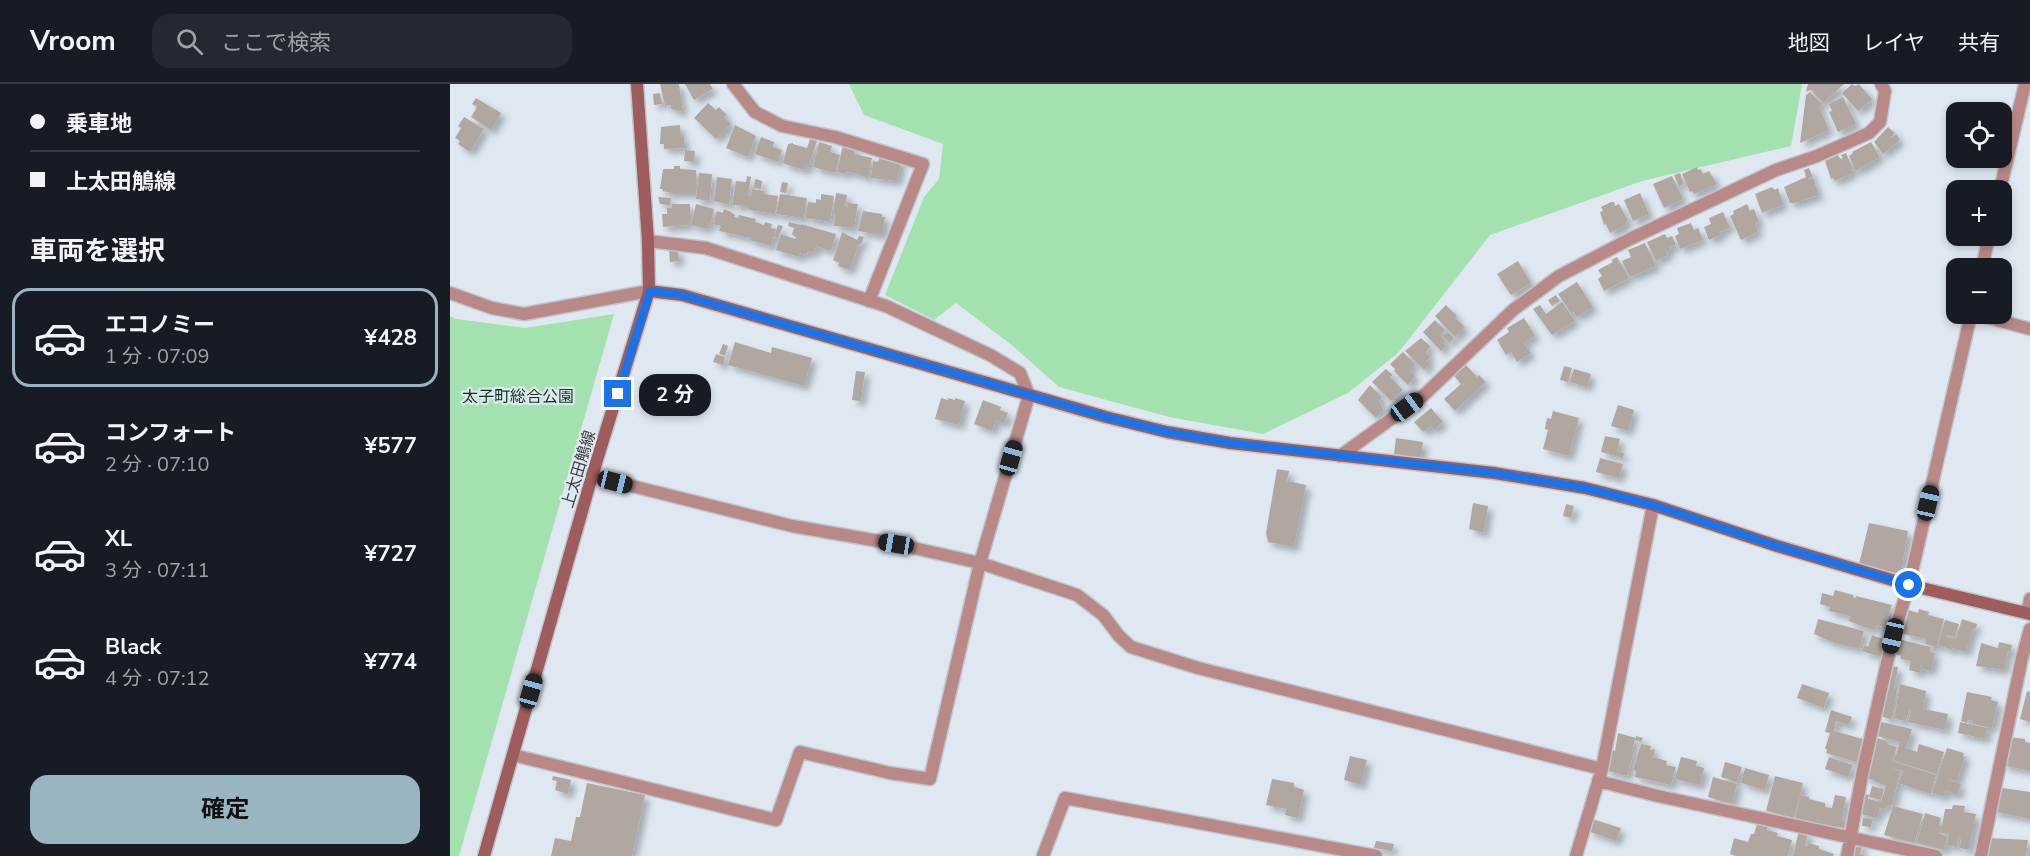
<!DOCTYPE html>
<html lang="ja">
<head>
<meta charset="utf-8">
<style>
	:root { --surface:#171b24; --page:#242831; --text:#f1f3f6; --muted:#9ea1a6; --line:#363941; --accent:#98b5c0 }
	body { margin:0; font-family:"Nunito Sans","Noto Sans JP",sans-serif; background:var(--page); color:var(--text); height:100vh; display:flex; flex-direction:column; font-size:22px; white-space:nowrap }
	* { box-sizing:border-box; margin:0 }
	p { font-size:20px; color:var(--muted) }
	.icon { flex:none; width:33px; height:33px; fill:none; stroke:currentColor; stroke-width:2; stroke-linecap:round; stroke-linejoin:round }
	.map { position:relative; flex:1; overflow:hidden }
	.panel { display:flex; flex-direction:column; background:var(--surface); width:450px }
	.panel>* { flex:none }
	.banner { display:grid; align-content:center; height:132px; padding:0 30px; background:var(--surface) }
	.buttons { position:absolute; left:1496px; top:18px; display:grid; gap:12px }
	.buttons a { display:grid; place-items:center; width:66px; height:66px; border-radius:12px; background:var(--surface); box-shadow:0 3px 9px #0003; font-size:30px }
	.end { position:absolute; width:27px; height:27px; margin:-14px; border:8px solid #1a73e8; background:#fff; box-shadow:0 0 0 3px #fff }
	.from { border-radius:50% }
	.bubble { position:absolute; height:42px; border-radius:18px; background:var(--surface); box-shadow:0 3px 9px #0003; font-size:20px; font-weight:700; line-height:42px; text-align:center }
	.car { position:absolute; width:18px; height:36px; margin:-18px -9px; border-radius:8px; box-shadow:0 0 4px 2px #0007; background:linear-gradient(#222 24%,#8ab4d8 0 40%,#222 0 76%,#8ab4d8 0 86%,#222 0) }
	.banner b { display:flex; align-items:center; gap:21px; height:57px; font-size:22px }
	.banner b+b { border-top:2px solid var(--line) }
	.banner i { width:15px; height:15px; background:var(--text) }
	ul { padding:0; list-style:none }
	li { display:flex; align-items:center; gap:18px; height:99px; margin:0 12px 9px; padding:0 18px; border:3px solid transparent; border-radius:18px }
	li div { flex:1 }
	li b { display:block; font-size:22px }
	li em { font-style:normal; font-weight:700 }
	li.active { border-color:var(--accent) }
	li>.icon { width:54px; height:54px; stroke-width:1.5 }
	h2 { padding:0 30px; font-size:27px; line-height:72px }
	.button { display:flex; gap:12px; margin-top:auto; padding:12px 30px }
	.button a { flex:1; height:69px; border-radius:18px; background:var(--accent); color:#111; font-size:24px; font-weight:700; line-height:69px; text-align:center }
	header { display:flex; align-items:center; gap:36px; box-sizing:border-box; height:84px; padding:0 30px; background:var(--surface); border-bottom:2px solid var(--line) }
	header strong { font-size:28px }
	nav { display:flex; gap:33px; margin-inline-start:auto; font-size:21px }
	.search { width:420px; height:54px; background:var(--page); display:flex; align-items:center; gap:15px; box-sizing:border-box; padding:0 21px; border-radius:18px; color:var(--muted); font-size:22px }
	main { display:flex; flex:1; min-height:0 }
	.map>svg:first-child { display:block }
</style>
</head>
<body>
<header>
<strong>Vroom</strong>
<div class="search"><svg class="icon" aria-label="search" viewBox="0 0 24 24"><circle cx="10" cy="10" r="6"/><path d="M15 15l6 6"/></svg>ここで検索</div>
<nav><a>地図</a><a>レイヤ</a><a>共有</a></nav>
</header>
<main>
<section class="panel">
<div class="banner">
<b><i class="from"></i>乗車地</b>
<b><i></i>上太田鵤線</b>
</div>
<h2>車両を選択</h2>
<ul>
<li class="active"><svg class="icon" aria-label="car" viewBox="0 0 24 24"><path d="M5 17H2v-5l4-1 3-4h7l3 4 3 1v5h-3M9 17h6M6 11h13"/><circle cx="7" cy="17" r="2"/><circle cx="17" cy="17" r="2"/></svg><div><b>エコノミー</b><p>1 分 · 07:09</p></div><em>¥428</em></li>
<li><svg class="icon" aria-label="car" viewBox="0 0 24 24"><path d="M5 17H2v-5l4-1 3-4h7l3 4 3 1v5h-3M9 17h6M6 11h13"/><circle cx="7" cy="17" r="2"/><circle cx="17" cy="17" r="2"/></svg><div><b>コンフォート</b><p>2 分 · 07:10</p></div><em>¥577</em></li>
<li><svg class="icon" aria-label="car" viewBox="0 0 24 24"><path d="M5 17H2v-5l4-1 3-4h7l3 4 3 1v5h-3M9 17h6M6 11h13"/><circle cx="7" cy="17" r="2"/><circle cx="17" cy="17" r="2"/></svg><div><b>XL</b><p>3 分 · 07:11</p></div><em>¥727</em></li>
<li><svg class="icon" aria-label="car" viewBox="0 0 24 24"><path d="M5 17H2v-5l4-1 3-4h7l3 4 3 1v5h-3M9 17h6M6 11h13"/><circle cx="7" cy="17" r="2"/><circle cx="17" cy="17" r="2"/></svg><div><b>Black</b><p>4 分 · 07:12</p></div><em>¥774</em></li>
</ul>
<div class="button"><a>確定</a></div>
</section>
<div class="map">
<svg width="1580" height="772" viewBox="0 0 1580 772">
	<defs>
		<filter id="shadow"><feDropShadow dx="5" dy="5" stdDeviation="3" flood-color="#0004"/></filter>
	</defs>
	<rect width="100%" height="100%" fill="#dfe8f0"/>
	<!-- green -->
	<path fill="#a3e2af" d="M399,0H1352L1341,62L1192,97L1040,151L948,269L898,309L813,350L719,333L609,303L563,262L506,219L484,236L435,211L474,113L489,95L493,60L414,31Z
		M164,230L9,772H0V232L6,235L75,244Z"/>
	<!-- building -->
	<path fill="#b0a7a0" filter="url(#shadow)" d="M210,0H229L233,28L221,25V21L215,22Z
		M235,0H260L263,5L244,16Z
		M1358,0H1394L1373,19L1361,6L1356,8Z
		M1402,0L1405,2L1409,0L1422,15L1408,27L1392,9Z
		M1360,8L1372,20L1369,23L1379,46L1350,59L1356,11Z
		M210,9L212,20L204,21L203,10Z
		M1393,13L1406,40L1388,48L1379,28L1382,27L1379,20Z
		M26,14L51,29L41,46L21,33L27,23L22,20Z
		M258,19L266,26L269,23L277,31L274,33L281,40L266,55L244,34Z
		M14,33L34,45L20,68L8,60L10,57L5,54L11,44L8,42Z
		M230,41L231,53H234L235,64L214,65V60H210L211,43Z
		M285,41L306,52L298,73L276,64Z
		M1438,43L1445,49L1439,55L1446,50L1450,56L1433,70L1424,58Z
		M311,53L324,58L323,63L332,66L328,78L305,70Z
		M360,55L367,57L358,84L356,83L355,86L334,80L333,78L338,60L343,59V60L357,64Z
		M369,58L382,62L380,68L390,71L385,89L363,83Z
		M1421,58L1430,73L1406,87L1399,72L1403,69L1402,68Z
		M393,60L406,63L404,70L422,74L418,94L404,89L396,88L395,90L387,88Z
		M235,66L245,67L244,78L234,77Z
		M1396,69L1403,85L1401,86L1403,89L1385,97L1383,94L1381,95L1375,77L1388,71L1390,75L1393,74L1391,71Z
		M430,72L452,75L447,97L421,94L423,77L428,78Z
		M224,82H230V85L246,86V109H222L212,107L213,105H210L213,85H224Z
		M1247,83L1248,86L1251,85L1253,90L1259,87L1267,100L1244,110L1242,107L1240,108L1232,90Z
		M1359,84L1363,93L1357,95L1363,94L1369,111L1344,119H1340L1334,103L1356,93L1354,86Z
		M249,89L262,90L260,117L246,115Z
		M1230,89L1234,100L1229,102L1224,91Z
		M297,92L301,93L298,111L301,112L302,105L314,107V110L328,112L325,130L299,126V122L282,121L286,97L296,98Z
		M1222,92L1233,115L1214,124L1203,100Z
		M267,93L282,95L279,121L264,117Z
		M305,95L312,97L311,105L304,104Z
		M332,98L338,99L336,109L330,108Z
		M1322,103L1325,106L1328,104L1333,121L1312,129L1305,110Z
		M386,109L397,111L395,122L398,123V119L408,120L404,144L384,142L385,130H383Z
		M1190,109L1199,130L1183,137L1174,116Z
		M330,110L357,114L354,134L326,130Z
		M371,110L384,112L380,138L356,134L358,118L366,119V115L371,116Z
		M208,113L221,114L220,121L210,120Z
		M1161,118H1164L1165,122L1169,120L1178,137L1175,139L1176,141L1160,149L1156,140L1154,141L1150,128L1153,127L1151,123Z
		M222,120H240L241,136L239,137V141L213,143L212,130H217V124H222Z
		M246,120L264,125L260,142L258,141L257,145L241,141Z
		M1297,120L1300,127L1304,125L1309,138L1305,140L1308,148L1291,156L1280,132L1284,130L1283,127Z
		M274,125L281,128L285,131L284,133L288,134L289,131L306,135L305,138L314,141L315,138L322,140L321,144L326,145L321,162L300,156L301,154L269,147L271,142L263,140L267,127L273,129Z
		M413,127L432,130V133H435L432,151L408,147Z
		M1273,128L1280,144L1269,148L1271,151L1259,156L1254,143L1261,140L1259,134Z
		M339,138L351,141V140L386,150L381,167L366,162L364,169L358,167L357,171L350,169L349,173L326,166L331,150L345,155L346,153L342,151L344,144L338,142Z
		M1241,139L1244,146L1248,144L1253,156L1230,165L1225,152L1229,150L1227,144Z
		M328,141L333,142L328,154L324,153Z
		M392,148L407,156L409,152L414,153L411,161L409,160L400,186L388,182L389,179L383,176Z
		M1215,150L1217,154L1222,152L1226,161L1219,163L1221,166L1216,168L1218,171L1206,177L1197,158Z
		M1195,159L1206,182L1180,193L1172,177L1181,173L1178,166Z
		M228,165L229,177L220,178L219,166Z
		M1167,173L1179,194L1154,207L1148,195L1152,192L1148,186L1163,178L1161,176Z
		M1068,177L1081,199L1061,211L1047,190Z
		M1127,198L1143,223L1127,233L1124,228L1121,229L1108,210Z
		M1106,211L1110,217L1102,222L1098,216Z
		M1112,218L1125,237L1102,251L1083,225L1090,221L1096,230Z
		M996,221L1007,232L1005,234L1015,243L1005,253L985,232Z
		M1074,234L1085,252L1074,259L1081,269L1067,278L1061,268L1056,271L1047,256L1059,248L1057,244Z
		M985,236L995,246L990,251L995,257L993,259L996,262L991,267L973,248Z
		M998,248L1004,254L1000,259L993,252Z
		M971,254L980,262L976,268L980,273L977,277L980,280L974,286L955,267Z
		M285,258L321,269L322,263L362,274L354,302L278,281Z
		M273,260L278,262L275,272L269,270Z
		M953,268L965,280L959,286L965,292L958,301L944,287L945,285L940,280Z
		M266,270L275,273L273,281L263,278Z
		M1016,281L1027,293L1029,291L1036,298L1005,327L994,315L1011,300L1004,292Z
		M1114,282L1122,284L1118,298L1110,296Z
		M936,285L943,291L940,293L953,306L941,317L922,298Z
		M1124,285L1141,290L1137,303L1120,298Z
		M406,287L415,288L411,317L402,316Z
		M920,301L932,313L929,317L934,326L926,334L908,316Z
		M491,314L498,316V314L505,316V314L515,317L509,341L485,335Z
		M533,316L551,323L550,326L558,329L554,340L546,336L542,347L524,340Z
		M1168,321L1184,326L1178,347L1161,342Z
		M981,324L993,338L984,346L981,342L973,348L964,338Z
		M1103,327L1129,334L1119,372L1093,365L1098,346L1095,345L1097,334L1101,335Z
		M1155,352L1170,355L1167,367L1174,369L1173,374L1151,368Z
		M946,354L973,358L971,374L944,370Z
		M1150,374L1173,380L1169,394L1146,388Z
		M827,385L839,387L837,397L856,401L844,463L818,458L816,449Z
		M1023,419L1038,422L1034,449L1019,445Z
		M1116,420L1124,422L1121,434L1113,432Z
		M1419,439L1458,447L1451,490L1409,480Z
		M1385,506L1403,511V513L1406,514V512L1442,521L1434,543L1427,541L1425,546L1414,543L1399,537L1400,532L1379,527L1380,523L1370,520L1372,509L1383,512Z
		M1469,525L1479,528L1478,531L1494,535L1487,563L1475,560L1476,555L1453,550L1459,526L1468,529Z
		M1368,535L1414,547L1409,565L1382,558L1364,550Z
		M1512,535L1527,540L1525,546L1523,545L1516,568L1503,564L1502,566L1488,561L1495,536L1509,540L1505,553L1497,551L1496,553L1506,555Z
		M1422,551L1433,555L1431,561L1435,562L1431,573L1412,567L1414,561L1418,563Z
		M1448,555L1481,563L1480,568L1485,569L1481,587L1472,585V580L1470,589L1459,586L1461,577L1451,575V572L1445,570Z
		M1549,558L1562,561L1561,567H1558L1554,586L1526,582L1531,559L1548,564Z
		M1439,582L1448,583L1444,605H1447L1442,635L1432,633L1433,603Z
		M1352,600L1379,609L1374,624L1347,614Z
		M1450,600L1476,607L1473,625L1498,630L1495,646L1458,638L1461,626L1459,625L1456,637L1444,635Z
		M1577,607L1580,608V638L1570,635Z
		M1517,608L1542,613L1541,616L1548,618L1542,644L1522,640L1523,636H1518L1517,639L1511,637Z
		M1381,626L1402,633L1399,641L1386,637L1384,647L1413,655L1406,678L1376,669L1377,665H1375L1380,649L1375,648Z
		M1431,638L1462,645L1456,664L1467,668L1469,660L1494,668L1487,690L1444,677L1450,658L1427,652Z
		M1510,638L1537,644L1535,655L1508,649Z
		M1168,649L1186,654V652L1193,654L1191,658L1185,656L1182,667H1184L1177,692L1155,686L1161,665L1165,667Z
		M1559,653L1575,655V658L1580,659V687L1552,681Z
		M1428,654L1438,658L1437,660L1447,663L1442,677L1486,691L1481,710L1448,699L1453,687L1441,684L1450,687L1447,701L1442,721L1436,722L1435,726L1430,724L1427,734L1407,729L1411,709L1419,711L1418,715L1431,718L1436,702L1413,692Z
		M1191,660L1201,662L1200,666L1205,665L1203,673L1217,677L1216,681L1226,683L1221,701L1185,693L1186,687L1183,686Z
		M1497,664L1514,669L1513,672L1515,673L1507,697L1498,696L1511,700L1507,711L1496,707L1494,713L1482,709Z
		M900,672L917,676L911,701L894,696Z
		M1231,673L1247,677L1246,682L1254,684L1250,701L1225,695Z
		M1379,673L1403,681L1398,693L1375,685Z
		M1275,678L1292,683L1287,698L1271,693Z
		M1295,684L1319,691L1315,706L1291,699Z
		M103,692L121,696L118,710L105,706L107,697L102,696Z
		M1325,692L1353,699L1344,734L1316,727Z
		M1263,693L1287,700L1282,720L1258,713Z
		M822,695L844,699V703L854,706L848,734L835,731L836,725L816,721Z
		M137,699L195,711L182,772H101L105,754L121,757L126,733H130Z
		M1422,702L1434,705L1431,716L1419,713Z
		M1546,703L1580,708V735L1542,727Z
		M1350,711L1359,713V715L1375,719V723L1382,724L1385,711L1396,713L1392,736L1395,737L1394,744L1370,740V742L1345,736Z
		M1503,721L1515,722L1514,728L1526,730L1519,766L1510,764L1511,755L1508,754L1507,763L1497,761L1499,747L1498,750L1491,749L1495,725H1502Z
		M1443,722L1473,730L1464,759L1434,751Z
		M1475,729L1491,734L1489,741L1492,742L1490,749H1486L1498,752L1494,766L1467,759Z
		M1413,734L1423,735L1421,743L1412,742Z
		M1142,735L1171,744L1166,757L1138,747Z
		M1308,737L1319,740L1317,746L1328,749L1327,752L1342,756L1338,772H1286L1280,770L1284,754L1298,758L1301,750H1304Z
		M1349,746L1358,749L1355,762L1357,763L1359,759L1369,762V765L1384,770L1383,772H1343Z
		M1538,754L1578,756L1576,772H1536Z
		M926,757L944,760L942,767L924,764Z
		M1406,758H1413L1410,770L1415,772H1402Z"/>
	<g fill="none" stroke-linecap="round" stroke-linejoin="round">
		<!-- street casing -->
		<g stroke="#bec6cd" stroke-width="15">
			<path id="street" d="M283,0L305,28L332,42L385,53L473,80L419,217
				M1550,106L1575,0
				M1532,184L1539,152
				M0,209L42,224L74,230L199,207
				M1525,230L1580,245
				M890,372L974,311L1063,226L1109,192L1180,155L1326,86L1367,72L1419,49L1430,38L1435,7L1431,0
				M142,392L342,442L446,460L530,479L627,511L653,531L669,552L681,563L748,584L1152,685
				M1577,529L1580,515
				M63,671L326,736L350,668L440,689L480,695L530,479L579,311L570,289L540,271L436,222L256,164L198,157
				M1148,697L1208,712L1486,772
				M593,772L615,714L926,772
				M1126,772L1152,685L1203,421
				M1397,772L1412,691L1443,552L1459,501L1521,230
				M1531,772L1572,574L1580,545"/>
		</g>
		<!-- secondary casing -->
		<g stroke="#bec6cd" stroke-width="15">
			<path id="secondary" d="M199,207L232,211L656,333L717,348L780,359L1044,389L1135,404L1203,421L1327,462L1459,501L1580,530
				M34,772L142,392L199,207L198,157L187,0"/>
		</g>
		<!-- street -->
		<use href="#street" stroke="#b98988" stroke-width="12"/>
		<!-- secondary -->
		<use href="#secondary" stroke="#9e5c5c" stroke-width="12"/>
	</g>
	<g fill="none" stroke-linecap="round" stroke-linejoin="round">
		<!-- route -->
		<path stroke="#1a73e8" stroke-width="8" d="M168,310L200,207L232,211L656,333L717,348L780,359L1044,389L1135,404L1203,421L1327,462L1459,501"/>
	</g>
	<g text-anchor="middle" stroke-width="4.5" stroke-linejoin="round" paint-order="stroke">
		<!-- park labels -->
		<g font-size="16" fill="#0e3319" stroke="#dfe8f0">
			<text x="68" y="318">太子町総合公園</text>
		</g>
		<!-- street labels -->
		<g font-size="16" fill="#393c40" stroke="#dfe8f0">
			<text transform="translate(128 385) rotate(-73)" y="6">上太田鵤線</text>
		</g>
	</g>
</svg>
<div class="buttons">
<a><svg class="icon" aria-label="locate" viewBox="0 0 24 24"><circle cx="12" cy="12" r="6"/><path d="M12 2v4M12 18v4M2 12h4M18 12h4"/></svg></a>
<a>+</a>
<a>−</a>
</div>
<i class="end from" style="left:1459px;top:501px"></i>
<i class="end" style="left:168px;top:310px"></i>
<div class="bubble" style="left:189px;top:290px;width:72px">2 分</div>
<i class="car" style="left:957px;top:323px;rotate:54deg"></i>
<i class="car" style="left:561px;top:374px;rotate:16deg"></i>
<i class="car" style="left:165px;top:398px;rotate:104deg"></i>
<i class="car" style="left:1478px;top:419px;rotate:13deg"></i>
<i class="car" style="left:446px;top:460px;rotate:279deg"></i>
<i class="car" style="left:1443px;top:552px;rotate:193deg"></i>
<i class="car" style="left:81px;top:607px;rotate:16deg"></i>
</div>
</main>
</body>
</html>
